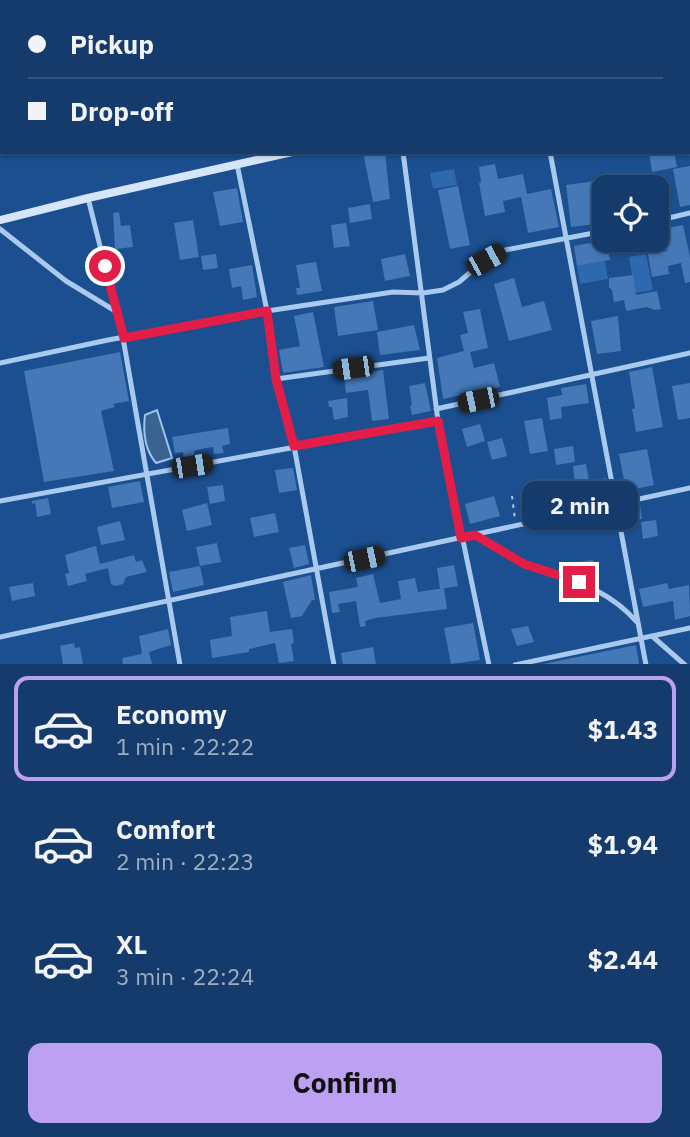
<!DOCTYPE html>
<html lang="en">
<head>
<meta charset="utf-8">
<style>
	:root { --surface:#143b6b; --page:#214673; --text:#f1f3f6; --muted:#9dadc1; --line:#33557e; --accent:#bca0f2 }
	body { margin:0; font-family:"IBM Plex Sans",sans-serif; background:var(--page); color:var(--text); height:100vh; display:flex; flex-direction:column; font-size:26px; white-space:nowrap }
	* { box-sizing:border-box; margin:0 }
	p { font-size:23px; color:var(--muted) }
	.icon { flex:none; width:38px; height:38px; fill:none; stroke:currentColor; stroke-width:2; stroke-linecap:round; stroke-linejoin:round }
	.map { position:relative; height:664px; overflow:hidden }
	.panel { display:flex; flex-direction:column; background:var(--surface); flex:1 }
	.panel>* { flex:none }
	.hud { position:absolute; left:0px; top:0px; width:691px; height:154px; box-shadow:0 2px 5px #0004,0 0 0 2px var(--line); display:grid; align-content:center; height:154px; padding:0 28px; background:var(--surface) }
	.fabs { position:absolute; left:592px; top:175px; display:grid; gap:14px }
	.fabs a { display:grid; place-items:center; width:77px; height:77px; border-radius:14px; background:var(--surface); box-shadow:0 2px 5px #0004,0 0 0 2px var(--line); font-size:35px }
	.end { position:absolute; width:32px; height:32px; margin:-16px; border:9px solid #e11d48; background:#fff; box-shadow:0 0 0 4px #fff }
	.from { border-radius:50% }
	.bubble { position:absolute; height:49px; border-radius:14px; background:var(--surface); box-shadow:0 2px 5px #0004,0 0 0 2px var(--line); font-size:23px; font-weight:700; line-height:49px; text-align:center }
	.car { position:absolute; width:21px; height:42px; margin:-21px -10px; border-radius:9px; box-shadow:0 0 5px 2px #0007; background:linear-gradient(#222 24%,#8ab4d8 0 40%,#222 0 76%,#8ab4d8 0 86%,#222 0) }
	.hud b { display:flex; align-items:center; gap:24px; height:66px; font-size:26px }
	.hud b+b { border-top:2px solid var(--line) }
	.hud i { width:18px; height:18px; background:var(--text) }
	ul { padding:12px 0 0; list-style:none }
	li { display:flex; align-items:center; gap:21px; height:105px; margin:0 14px 10px; padding:0 14px; border:4px solid transparent; border-radius:14px }
	li div { flex:1 }
	li b { display:block; font-size:26px }
	li em { font-style:normal; font-weight:700 }
	li.current { border-color:var(--accent) }
	li>.icon { width:63px; height:63px; stroke-width:1.5 }
	.cta { display:flex; gap:14px; margin-top:auto; padding:14px 28px }
	.cta a { flex:1; height:80px; border-radius:14px; background:var(--accent); color:#111; font-size:28px; font-weight:700; line-height:80px; text-align:center }
	.map>svg:first-child { display:block }
</style>
</head>
<body>
<div class="map">
<svg width="690" height="665" viewBox="0 0 690 665">
	<rect width="100%" height="100%" fill="#1b4f8f"/>
	<!-- green -->
	<path fill="#2e69ad" d="M454,169L457,185L433,189L430,173Z
		M646,254L653,290L635,293L629,257Z
		M605,261L608,279L580,284L577,266Z"/>
	<!-- water -->
	<path fill="#3c6290" stroke="#9cc4f0" stroke-width="2" d="M157,410L172,458L156,463C145,450 143,431 145,415Z"/>
	<!-- building -->
	<path fill="#4478b7" d="M363,152H385L390,199L373,202Z
		M649,152H674L677,167L652,172Z
		M495,164L498,179L523,174L527,194L551,189L559,227L528,233L521,197L503,201L505,212L485,216L479,183H481L479,167Z
		M690,166V205L680,207L673,169Z
		M620,178L621,187H604V223L571,227L566,185Z
		M458,186L470,245L450,249L438,190Z
		M237,188L243,222L220,226L213,192Z
		M370,204L372,219L350,223L348,208Z
		M119,212L121,226L130,225L133,247L115,249L113,213Z
		M193,220L199,257L180,260L174,223Z
		M346,223L350,246L334,248L331,225Z
		M683,225L690,257V282L685,283L681,263L668,266L669,274L652,277L648,254L667,251L662,229Z
		M606,240L610,260L577,266L574,246Z
		M216,254L218,268L203,270L201,256Z
		M405,254L410,276L385,281L381,259Z
		M316,262L322,291L297,295L296,288H300L296,265Z
		M252,265L257,297L243,300L241,286L232,288L229,269Z
		M633,275L636,295L657,291L661,309L655,310L647,307L626,311L624,300L614,302L612,290L609,287V278Z
		M514,278L522,307L544,301L552,330L509,341L494,284Z
		M373,301L378,330L338,336L334,307Z
		M480,309L488,348L470,352L474,368L494,363L500,387L443,399L437,358L464,351L460,335L468,333L463,312Z
		M313,312L324,367L283,373L279,350L300,346L294,316Z
		M618,316L621,351L597,354L591,321Z
		M414,325L420,350L380,355L377,332Z
		M120,352L129,401L113,404L115,407L101,411L114,471L44,482L24,371Z
		M652,367L663,427L636,432L632,409L635,408L629,372Z
		M383,370L389,419L372,421L368,390L346,393L344,375Z
		M425,383L431,411L412,415L410,406L412,405L409,386Z
		M690,383V418L678,420L672,386Z
		M586,384L589,403L561,407L562,418L550,420L547,398L562,395L561,388Z
		M347,398L348,417L334,420L332,407H329L328,401Z
		M542,418L548,451L530,454L524,421Z
		M480,424L485,441L467,447L462,429Z
		M228,428L230,444L222,446L224,453L214,454L213,447L201,449L194,451L195,458L184,459L183,452L175,453L172,437Z
		M502,438L507,456L492,460L487,442Z
		M573,446L575,462L556,465L554,449Z
		M647,449L654,485L626,491L619,454Z
		M586,464L589,481L575,483L573,466Z
		M293,468L297,490L279,493L275,470Z
		M606,478L608,493L598,495L594,480Z
		M140,481L144,502L112,508L108,487Z
		M223,485L225,501L210,504L207,487Z
		M494,496L500,516L470,524L465,504Z
		M48,498L51,514L37,517L35,503L32,504V501Z
		M207,503L212,525L187,531L182,510Z
		M640,504L642,519L629,520L627,507Z
		M275,513L279,532L254,537L250,518Z
		M656,520L658,536L643,539L641,522Z
		M120,521L125,540L101,545L97,527Z
		M217,543L221,562L200,566L196,547Z
		M305,545L309,564L294,568L289,548Z
		M96,546L100,564L134,555L136,562L142,560L147,572L126,577L123,584L115,586L111,584L108,568L85,574L87,581L68,586L65,574L69,573L65,555Z
		M593,560L597,575L581,578L579,562Z
		M454,565L458,586L440,589L437,568Z
		M200,566L204,585L173,592L169,572Z
		M373,574L380,603L401,599L398,581L415,578L418,592L444,588L447,609L375,618L365,621L366,626L360,627L356,601L338,604L340,612L332,613L329,592L358,587L356,578Z
		M311,575L315,600H312L302,616L291,618L283,582Z
		M33,583L35,596L12,601L9,587Z
		M667,583L669,589L689,585L690,616L675,620L673,601L643,607L639,589Z
		M267,611L270,632L292,629L294,643L291,644L294,661L279,663L275,643L249,649V652L212,658L210,640L232,636L230,617Z
		M473,623L480,660L451,664L444,628Z
		M528,626L534,642L517,646L511,629Z
		M168,629L171,645L149,652L152,664H123L122,658L142,654L139,636Z
		M74,643L75,648L80,647L83,664H63L60,646Z
		M636,645L639,664H543Z
		M373,647L376,664H343L341,653Z"/>
	<g fill="none" stroke-linecap="round" stroke-linejoin="round">
		<!-- path -->
		<path stroke="#a9c9ee" stroke-width="2" stroke-dasharray="3.5 5" stroke-linecap="butt" d="M512,496L515,520"/>
		<!-- street -->
		<path stroke="#a9c9ee" stroke-width="5" d="M690,110V111
			M403,152L438,421L489,665
			M550,152L646,665
			M237,164L267,311L276,379L294,446L334,665
			M88,198L123,338L180,665
			M656,221L690,213
			M0,229L66,281L117,312
			M0,363L108,340L267,311L393,292L423,293L443,290L459,282L486,259L500,251L604,231
			M276,379L429,358
			M436,409L690,353
			M0,501L438,421
			M475,535C492,545 509,559 527,565C570,581 604,585 637,622
			M652,636L685,665
			M0,637L690,488
			M515,665L690,628"/>
		<!-- secondary -->
		<path stroke="#d6e6fa" stroke-width="8" d="M0,220L88,198L292,152"/>
	</g>
	<g fill="none" stroke-linecap="round" stroke-linejoin="round">
		<!-- route -->
		<path stroke="#e11d48" stroke-width="9" d="M105,266L124,338L267,311L276,379L294,446L438,421L461,538L475,535L524,564L579,582"/>
	</g>
</svg>
<div class="fabs">
<a><svg class="icon" aria-label="locate" viewBox="0 0 24 24"><circle cx="12" cy="12" r="6"/><path d="M12 2v4M12 18v4M2 12h4M18 12h4"/></svg></a>
</div>
<i class="end from" style="left:105px;top:266px"></i>
<i class="end" style="left:579px;top:582px"></i>
<div class="bubble" style="left:522px;top:481px;width:116px">2 min</div>
<i class="car" style="left:486px;top:260px;rotate:61deg"></i>
<i class="car" style="left:353px;top:368px;rotate:262deg"></i>
<i class="car" style="left:478px;top:400px;rotate:258deg"></i>
<i class="car" style="left:192px;top:466px;rotate:81deg"></i>
<i class="car" style="left:364px;top:559px;rotate:78deg"></i>
<div class="hud">
<b><i class="from"></i>Pickup</b>
<b><i></i>Drop-off</b>
</div>
</div>
<section class="panel">
<ul>
<li class="current"><svg class="icon" aria-label="car" viewBox="0 0 24 24"><path d="M5 17H2v-5l4-1 3-4h7l3 4 3 1v5h-3M9 17h6M6 11h13"/><circle cx="7" cy="17" r="2"/><circle cx="17" cy="17" r="2"/></svg><div><b>Economy</b><p>1 min · 22:22</p></div><em>$1.43</em></li>
<li><svg class="icon" aria-label="car" viewBox="0 0 24 24"><path d="M5 17H2v-5l4-1 3-4h7l3 4 3 1v5h-3M9 17h6M6 11h13"/><circle cx="7" cy="17" r="2"/><circle cx="17" cy="17" r="2"/></svg><div><b>Comfort</b><p>2 min · 22:23</p></div><em>$1.94</em></li>
<li><svg class="icon" aria-label="car" viewBox="0 0 24 24"><path d="M5 17H2v-5l4-1 3-4h7l3 4 3 1v5h-3M9 17h6M6 11h13"/><circle cx="7" cy="17" r="2"/><circle cx="17" cy="17" r="2"/></svg><div><b>XL</b><p>3 min · 22:24</p></div><em>$2.44</em></li>
</ul>
<div class="cta"><a>Confirm</a></div>
</section>
</body>
</html>
